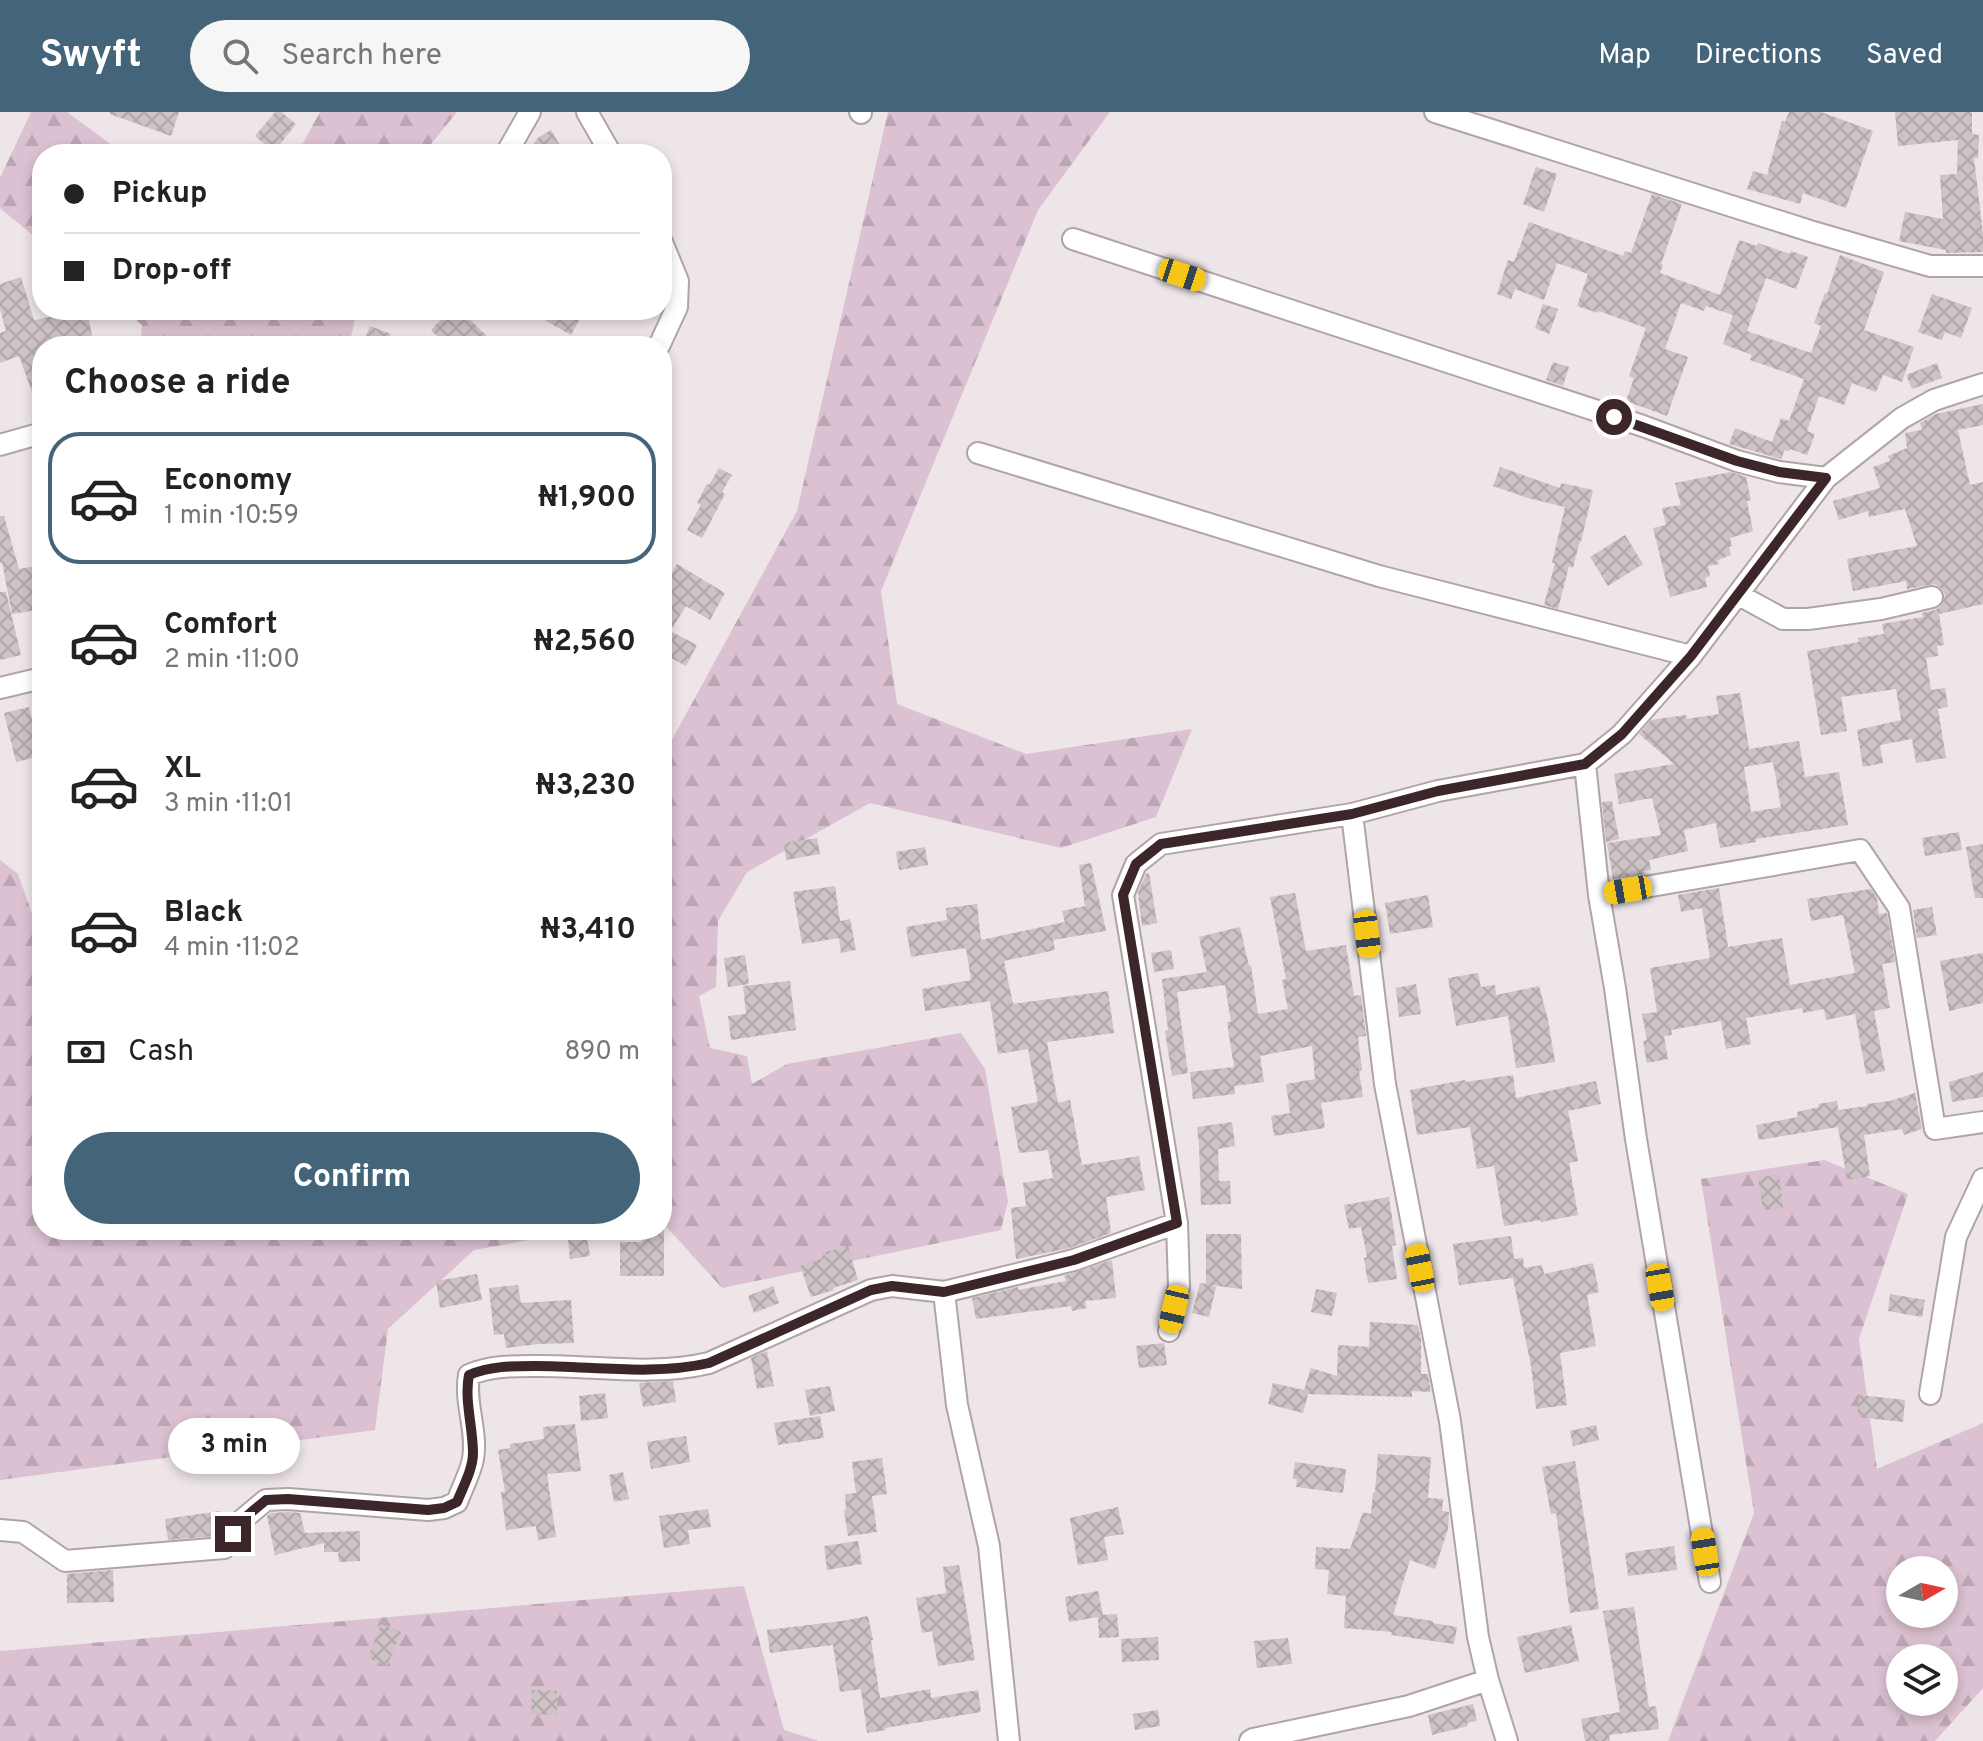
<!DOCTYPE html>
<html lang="en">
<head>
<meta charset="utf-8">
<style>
	:root { --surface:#fff; --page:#f6f6f6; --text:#222; --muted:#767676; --line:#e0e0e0; --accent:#446579 }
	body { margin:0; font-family:Overpass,sans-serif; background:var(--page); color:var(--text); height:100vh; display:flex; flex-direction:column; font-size:30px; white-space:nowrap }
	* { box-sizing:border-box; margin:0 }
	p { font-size:26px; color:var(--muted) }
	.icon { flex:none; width:44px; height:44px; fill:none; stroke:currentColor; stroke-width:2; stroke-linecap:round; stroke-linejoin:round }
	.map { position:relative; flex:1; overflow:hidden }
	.details { position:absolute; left:32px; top:224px; width:640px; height:904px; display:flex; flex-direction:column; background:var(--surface); border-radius:32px; box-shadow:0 4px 12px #0003 }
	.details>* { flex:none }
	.hud { position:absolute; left:32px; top:32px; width:640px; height:176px; border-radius:32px; box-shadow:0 4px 12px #0003; display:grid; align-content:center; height:176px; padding:0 32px; background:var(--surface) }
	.needle { width:52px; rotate:81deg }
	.tools { position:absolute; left:1886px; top:1444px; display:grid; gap:16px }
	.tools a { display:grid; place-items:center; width:72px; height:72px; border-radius:50%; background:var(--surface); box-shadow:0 4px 12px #0003; font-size:40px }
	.end { position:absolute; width:36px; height:36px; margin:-18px; border:10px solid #3d2629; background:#fff; box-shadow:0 0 0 4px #fff }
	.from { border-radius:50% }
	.bubble { position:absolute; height:56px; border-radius:28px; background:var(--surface); box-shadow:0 4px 12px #0003; font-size:26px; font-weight:700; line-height:56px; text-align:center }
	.car { position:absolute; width:24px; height:48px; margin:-24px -12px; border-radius:10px; box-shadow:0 0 6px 2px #0007; background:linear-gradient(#f5c518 24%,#345 0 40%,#f5c518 0 76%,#345 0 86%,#f5c518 0) }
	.hud b { display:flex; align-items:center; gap:28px; height:76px; font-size:30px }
	.hud b+b { border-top:2px solid var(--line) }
	.hud i { width:20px; height:20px; background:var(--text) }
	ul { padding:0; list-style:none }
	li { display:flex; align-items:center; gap:24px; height:132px; margin:0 16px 12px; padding:0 16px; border:4px solid transparent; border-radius:32px }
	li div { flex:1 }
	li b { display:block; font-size:30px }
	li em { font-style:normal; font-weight:700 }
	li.on { border-color:var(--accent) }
	li>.icon { width:72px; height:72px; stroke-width:1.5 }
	h2 { padding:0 32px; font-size:36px; line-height:96px }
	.pay { display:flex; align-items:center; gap:20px; height:88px; padding:0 32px; font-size:30px }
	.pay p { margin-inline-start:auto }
	.action { display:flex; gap:16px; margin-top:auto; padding:16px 32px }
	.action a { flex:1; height:92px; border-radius:48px; background:var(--accent); color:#fff; font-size:32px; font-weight:700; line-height:92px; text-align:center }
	header { display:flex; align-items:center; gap:48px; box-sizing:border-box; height:112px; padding:0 40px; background:var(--accent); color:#fff }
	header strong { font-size:38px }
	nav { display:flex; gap:44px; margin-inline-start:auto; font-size:28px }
	.search { width:560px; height:72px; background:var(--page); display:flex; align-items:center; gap:20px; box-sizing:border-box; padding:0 28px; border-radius:44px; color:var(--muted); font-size:30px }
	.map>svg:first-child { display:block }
</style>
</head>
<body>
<header>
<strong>Swyft</strong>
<div class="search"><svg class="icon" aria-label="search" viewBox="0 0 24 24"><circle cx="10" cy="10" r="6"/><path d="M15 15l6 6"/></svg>Search here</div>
<nav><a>Map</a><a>Directions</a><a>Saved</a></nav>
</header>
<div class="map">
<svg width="1983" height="1629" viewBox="0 0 1983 1629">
	<defs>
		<pattern id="forest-firs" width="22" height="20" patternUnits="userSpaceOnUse" patternTransform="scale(2)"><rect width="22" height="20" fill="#dbc1d1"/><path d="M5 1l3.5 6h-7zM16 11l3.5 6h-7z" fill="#bda6b3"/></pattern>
		<pattern id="building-cross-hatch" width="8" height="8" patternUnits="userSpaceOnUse" patternTransform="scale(2)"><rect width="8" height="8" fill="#cdc2c5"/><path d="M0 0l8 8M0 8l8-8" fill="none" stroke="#b1a7a9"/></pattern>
	</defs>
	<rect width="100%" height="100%" fill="#ede5e8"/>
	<!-- forest -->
	<path fill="url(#forest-firs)" fill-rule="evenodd" d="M31,0H67L124,42H42V131L0,96V66Z
		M320,0H457L423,42H297Z
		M888,0H1110L1038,98L881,479L897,592L1026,642L1192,617L1156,705L1061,736L870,691L747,760L718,809L716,875L699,884L710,936L747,944L752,972L787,952L961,921L985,957L1008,1089L1001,1118L722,1176L662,1110V646L797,399Z
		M124,198H357L349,234H140L142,213Z
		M0,748L18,762L42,830V1118H583L474,1138L388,1217L375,1318L0,1368Z
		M1824,1048L1908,1082L1859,1227L1877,1357L1983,1311V1576L1935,1629H1668L1754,1401L1701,1067ZM1900,1458H1944V1502H1900ZM1900,1546H1944V1590H1900Z
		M744,1474L784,1618L819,1629H0V1539Z"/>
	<!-- building -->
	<path fill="url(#building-cross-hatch)" fill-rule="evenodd" d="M110,0H179L171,24L110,2Z
		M275,0H281L296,12L274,40L255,24Z
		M1789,0H1821L1873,19L1846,96L1803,81L1800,92L1747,77L1753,59L1767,63L1782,9L1785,10Z
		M1895,0H1972V22L1979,23L1978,46H1974L1983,122V140L1946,141V138L1899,129L1905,100L1943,107L1940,63L1957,62L1958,28L1898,34Z
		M551,18L565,42H524L539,25Z
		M1536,55L1557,62L1544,100L1523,92Z
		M1652,82L1682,92L1661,152L1663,153L1660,161L1720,183L1739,128L1757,134L1758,131L1790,142L1791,139L1808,145L1796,177L1766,166L1747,219L1811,241L1821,214L1814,211L1825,181L1827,182L1840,143L1884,160L1864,218L1914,235L1902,270L1883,263L1876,280L1852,271L1844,293L1819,284L1807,319L1815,322L1807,343L1790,337L1789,339L1785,338L1781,347L1729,332L1735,316L1772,330L1781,306L1789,309L1804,267L1750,248L1752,243L1723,232L1733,203L1706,194L1704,199L1681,191L1665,237L1688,245L1667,304L1626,289L1634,266L1629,264L1646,216L1599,199L1598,201L1577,194L1588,162L1557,151L1544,188L1515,177L1511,187L1497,182L1508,148L1514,150L1529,110L1623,144L1625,139L1631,141Z
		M21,165L34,208L87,198L94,234H42V302H40L19,244L0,251V221L6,219L0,197V172Z
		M1932,182L1972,196L1961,226L1945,220L1942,228L1918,220Z
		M1543,192L1558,197L1549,222L1535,216Z
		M450,198H460L497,234H447L431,218Z
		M552,198H585L571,223L546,209Z
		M370,214L391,222L386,234H362Z
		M1553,250L1569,255L1563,274L1546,268Z
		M1937,251L1942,266L1912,277L1906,263Z
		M1983,292V313L1958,318L1970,373L1983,370V492L1939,502L1944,533L1937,534L1938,544L1926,546L1931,578L1945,576L1948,595L1938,597L1946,646L1916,651L1912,627L1880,633L1883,651L1863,655L1857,618L1901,608L1896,577L1841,585L1847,619L1821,623L1807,539L1859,530L1858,526L1884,522L1882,512L1923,505L1922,501L1935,498L1941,494L1945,483L1942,477L1935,472L1907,477L1906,469L1853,479L1847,447L1917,434L1905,397L1869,405L1868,399L1839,408L1833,389L1880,376L1873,355L1890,349L1888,344L1907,336L1905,321L1922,318L1920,311L1936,302Z
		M1500,355L1560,376L1561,371L1593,378L1581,430L1580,428L1573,456L1569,454L1558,497L1544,493L1555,451H1552L1565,395L1528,386L1493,374Z
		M719,356L732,363L722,380L725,382L702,426L687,418L701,393L697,391L707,372L709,373Z
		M1731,360L1746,365L1751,388L1747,389L1753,419L1730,426L1732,434L1729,435L1731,443L1718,448L1719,452L1708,454L1710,464L1705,466L1707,475L1670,485L1653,416L1666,413L1662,396L1681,393L1675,371Z
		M0,404H4L19,457L42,453V497L12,502L2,450L0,451Z
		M1625,423L1643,452L1608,474L1590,445Z
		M677,452L725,481L710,508L686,494L662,532V478Z
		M0,480H6L21,543L0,548Z
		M672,520L697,533L686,554L662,541Z
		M1740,581L1749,637L1799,629L1805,665L1839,660L1848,713L1756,727V730L1720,736L1716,711L1684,718L1688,739L1649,748L1651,758L1644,759L1645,762L1613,767L1607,731L1661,723L1652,686L1619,692L1614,662L1674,652L1639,622L1651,608L1686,603L1687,607L1719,602L1716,584ZM1773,650L1781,695L1751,700L1744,655Z
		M29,595L40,644L16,650L4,601Z
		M1612,689L1619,727L1606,730L1602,690Z
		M1959,720L1962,738L1925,744L1922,726Z
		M817,726L820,742L786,748L784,731Z
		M1983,732V786H1975L1966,735Z
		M925,735L928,753L899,758L896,740Z
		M1091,751L1106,819L1053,828L1055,838L1004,849L1013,892L1108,879L1114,921L1047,930L1058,991L1070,988L1082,1053L1139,1044L1145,1078L1106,1085L1111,1121L1070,1136L1016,1147L1011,1096L1026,1094L1023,1071L1053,1066L1048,1038L1019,1041L1011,995L1038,990L1028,937L998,942L990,889L925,899L922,877L971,868L966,836L911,845L906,815L947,808L946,796L977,792L981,828L1065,810L1062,799L1085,794L1079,753Z
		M1149,761L1157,811L1142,814L1138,780L1146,762Z
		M835,774L840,809L850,807L856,838L841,841L839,826L802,832L793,780Z
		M1719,776L1728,835L1782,826L1790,873L1855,861L1843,803L1811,809L1807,787L1871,777L1877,786L1879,802L1887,801L1895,850L1882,852L1890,896L1874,899L1885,959L1866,962L1855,902L1826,908L1824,897L1803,901L1802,896L1746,906L1751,932L1726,937L1721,909L1671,918L1672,923L1664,924L1668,947L1647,951L1643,929L1647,928L1642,902L1657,900L1650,856L1710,846L1702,796L1681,800L1678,783Z
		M1295,781L1306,839L1346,833L1354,884L1361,883L1366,924L1358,925L1362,958L1359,959L1363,985L1321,991L1325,1016L1274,1024L1271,1004L1290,1001L1286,972L1315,967L1312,934L1260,944L1264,970L1234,974L1235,982L1193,987L1190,960L1234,955L1227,910H1231L1225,873L1177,880L1188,961L1172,964L1165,919L1168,918L1162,867L1207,860L1199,825L1240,815L1249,854L1251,853L1258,902L1288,897L1282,868L1286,867L1270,785Z
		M1428,783L1433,815L1390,822L1385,791Z
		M1932,795L1937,823L1917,826L1913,798Z
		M1171,838L1174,857L1154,860L1151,841Z
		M1983,841V891L1949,899L1940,849Z
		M745,843L749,872L728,875L724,846Z
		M1478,861L1481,875L1495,873L1496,883L1539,874L1548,908L1555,950L1516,956L1508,904L1456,914L1448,866Z
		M790,869L796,918L731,928L728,904L746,902L743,874Z
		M1416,872L1421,902L1399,905L1396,876Z
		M1983,960V985L1952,990L1949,970Z
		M1513,963L1516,986L1596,969L1601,992L1568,999L1578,1049L1569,1051L1578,1103L1541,1110V1108L1504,1114L1494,1054L1477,1057L1470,1015L1417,1023L1410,978L1465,968V970Z
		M1915,981L1922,1017L1904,1023L1902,1017L1864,1023L1870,1064L1847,1068L1838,1015L1759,1028L1756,1013L1798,1005L1797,1000L1819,995L1818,992L1837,989L1838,998L1867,994V992L1890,989Z
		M1232,1010L1235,1034L1218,1037L1219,1069H1230L1231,1092L1201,1093L1199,1033L1197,1015Z
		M1779,1063L1783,1096L1763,1098L1758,1065Z
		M1389,1085L1396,1133L1392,1134L1397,1167L1368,1171L1364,1146L1367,1145L1361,1115L1349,1117L1344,1093Z
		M567,1118H586L590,1144L570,1147Z
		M641,1118H664V1164H620V1130H642Z
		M1206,1122H1241L1242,1177L1210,1173L1216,1175L1209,1205L1192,1201L1200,1171L1206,1172Z
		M1511,1124L1514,1147L1523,1146L1524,1156L1542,1153L1544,1162L1593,1151L1599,1180L1587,1183L1596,1234L1560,1241L1567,1293L1536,1297L1531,1254L1513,1166L1459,1173L1453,1132Z
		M848,1134L858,1168L833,1176L834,1178L811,1185L800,1154L827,1145L825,1140Z
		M1112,1148L1116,1186L1085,1189L1087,1196L1072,1199L1071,1194L976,1207L972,1186L1018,1175V1178L1066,1169L1064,1164Z
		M477,1162L482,1188L440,1196L436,1169Z
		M518,1173L521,1191L571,1188L574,1231L538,1232L506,1236L504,1222L494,1223L489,1176Z
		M773,1174L779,1191L754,1201L748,1184Z
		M1316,1177L1337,1181L1332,1204L1311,1200Z
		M1890,1182L1925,1188L1922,1205L1888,1199Z
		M1370,1210L1418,1213L1421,1227V1262H1428L1431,1280L1412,1279V1285L1308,1282L1303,1301L1268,1292L1273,1271L1304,1278L1311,1256L1337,1264L1338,1233L1369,1235Z
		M1164,1231L1167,1253L1139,1256L1136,1234Z
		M767,1239L774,1274L757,1277L751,1246Z
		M673,1269L676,1290L643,1295L639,1271Z
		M830,1274L835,1299L810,1304L805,1278Z
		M605,1281L608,1306L581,1309L579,1284Z
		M1859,1283L1905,1288L1903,1310L1857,1305Z
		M820,1304L824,1326L778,1333L774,1311Z
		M575,1312L581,1359L547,1362L556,1425L538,1428L536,1414L506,1418L501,1380H505L498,1338L510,1336V1332L544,1327L543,1315Z
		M1596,1313L1599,1328L1573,1334L1570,1319Z
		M686,1324L690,1350L651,1357L647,1330Z
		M1378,1342L1431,1345L1428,1386L1443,1387L1442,1399L1449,1400L1448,1417L1435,1457L1410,1448L1393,1503L1433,1509V1511L1457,1515L1454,1532L1391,1523L1392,1520L1344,1516L1346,1484L1327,1482L1329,1458L1315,1457L1316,1435L1350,1437L1363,1400L1371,1402L1373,1380L1375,1381Z
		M882,1346L887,1382L872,1384L877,1420L848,1424L844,1398H846L845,1382L856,1381L852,1350Z
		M1575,1349L1599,1497L1570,1501L1556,1401L1551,1402L1542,1355Z
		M1295,1350L1346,1357L1343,1381L1296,1375L1297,1367H1293Z
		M623,1360L629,1387L614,1390L609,1363Z
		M1118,1395L1124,1422L1104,1425L1108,1448L1078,1453L1070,1406Z
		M708,1397L711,1415L688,1418L690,1432L664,1436L659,1404Z
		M220,1399L222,1415L217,1424L168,1428L165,1407Z
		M288,1400L300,1401L305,1421L360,1419V1449L339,1450L338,1440H324V1431L275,1443L267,1404L271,1401Z
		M858,1429L862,1452L827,1458L824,1434Z
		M1674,1434L1677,1458L1628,1464L1625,1441Z
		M959,1453L975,1548L938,1554L932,1519L922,1521L916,1486L946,1481L943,1455Z
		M113,1458L114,1490L67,1491V1462Z
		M1098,1479L1103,1503L1117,1502L1119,1525L1099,1526L1098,1505L1069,1510L1065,1485Z
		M1634,1495L1649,1595L1656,1594L1659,1617L1609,1623L1610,1629H1585L1581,1607L1620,1600L1603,1499Z
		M868,1504L873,1528H871L880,1586L930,1577L931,1586L978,1578L981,1600L885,1616L886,1618L867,1621L861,1577L840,1580L833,1533L770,1541L767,1518L842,1509Z
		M381,1512L401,1520L387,1554L368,1546Z
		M1571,1513L1579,1549L1525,1561L1517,1525Z
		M1158,1525L1159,1548L1122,1550L1121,1527Z
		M1288,1526L1292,1552L1257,1556L1254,1529Z
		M532,1578L557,1579V1603L531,1602Z
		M1473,1592L1477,1609L1467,1611L1468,1614L1432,1623L1428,1603Z
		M1158,1598L1160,1614L1135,1618L1133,1602Z"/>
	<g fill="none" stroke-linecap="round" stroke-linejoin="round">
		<!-- minor casing -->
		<g stroke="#b1a4a7" stroke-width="24">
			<path id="minor" d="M587,0L611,42
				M860,0L861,1
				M1435,0L1810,119L1930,154H1983
				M506,42L530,0
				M1073,127L1643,314L1737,349L1779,360L1826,366
				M659,234L677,195L678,169L662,130
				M0,333L42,321
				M978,341L1379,464L1691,544
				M1739,483L1783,507H1808L1881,497L1932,485
				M0,576L42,566
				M1585,652L1599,783L1615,876L1636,1027L1710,1470
				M1352,702L1385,972L1450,1309L1478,1525L1488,1568L1507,1629
				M1599,783L1860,738L1899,796L1935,1017L1983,1010
				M944,1180L957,1293L989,1434L1009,1629
				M1169,1219L1179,1174L1177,1111L1123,783L1136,752L1161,732L1352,702L1438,679L1585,652L1622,622L1691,544L1826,366L1902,306L1934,288L1983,272
				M1930,1282L1956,1125L1983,1067
				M0,1418L23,1420L65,1449L224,1436L242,1408L266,1388L288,1387L428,1398L444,1396L457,1390C462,1376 470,1362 473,1347C478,1320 464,1290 469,1263C492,1253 517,1254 542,1254C597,1254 654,1264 709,1251L871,1178L892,1174L944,1180L1074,1148L1177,1111
				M1250,1629L1253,1627L1409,1594L1488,1568"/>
		</g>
		<!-- minor -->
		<use href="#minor" stroke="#fff" stroke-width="20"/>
	</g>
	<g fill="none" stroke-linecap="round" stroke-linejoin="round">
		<!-- route -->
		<path stroke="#3d2629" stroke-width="10" d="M233,1422L242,1408L266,1388L288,1387L428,1398L444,1396L457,1390C463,1375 473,1357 473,1341C473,1315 464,1288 469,1263C490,1254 512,1254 535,1254C593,1254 652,1264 709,1251L871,1178L892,1174L944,1180L1074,1148L1177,1111L1123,783L1136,752L1161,732L1352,702L1438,679L1585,652L1622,622L1691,544L1826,366L1779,360L1737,349L1614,305"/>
	</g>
</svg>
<div class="tools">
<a><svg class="needle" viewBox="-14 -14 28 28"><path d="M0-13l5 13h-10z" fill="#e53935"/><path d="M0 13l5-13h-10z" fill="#767676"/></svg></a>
<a><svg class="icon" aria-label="layers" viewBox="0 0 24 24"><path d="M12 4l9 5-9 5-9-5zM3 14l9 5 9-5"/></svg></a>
</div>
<i class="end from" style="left:1614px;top:305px"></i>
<i class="end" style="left:233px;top:1422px"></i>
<div class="bubble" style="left:168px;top:1306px;width:132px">3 min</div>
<i class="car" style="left:1182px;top:163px;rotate:108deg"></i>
<i class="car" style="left:1628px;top:778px;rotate:260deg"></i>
<i class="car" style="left:1367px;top:822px;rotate:173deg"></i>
<i class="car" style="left:1420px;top:1156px;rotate:349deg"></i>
<i class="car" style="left:1660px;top:1175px;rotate:170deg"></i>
<i class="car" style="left:1174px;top:1197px;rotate:193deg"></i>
<i class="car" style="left:1705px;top:1440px;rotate:351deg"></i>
<div class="hud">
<b><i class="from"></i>Pickup</b>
<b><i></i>Drop-off</b>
</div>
<section class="details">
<h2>Choose a ride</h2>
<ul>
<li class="on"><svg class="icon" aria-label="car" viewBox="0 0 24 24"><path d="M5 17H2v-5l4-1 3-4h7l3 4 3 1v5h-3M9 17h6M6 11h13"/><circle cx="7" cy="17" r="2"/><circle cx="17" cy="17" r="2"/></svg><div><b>Economy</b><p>1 min · 10:59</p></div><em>₦1,900</em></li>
<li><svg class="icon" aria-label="car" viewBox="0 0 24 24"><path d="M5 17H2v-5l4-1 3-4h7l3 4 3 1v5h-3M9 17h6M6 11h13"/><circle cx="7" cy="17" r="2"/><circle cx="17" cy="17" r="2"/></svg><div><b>Comfort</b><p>2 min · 11:00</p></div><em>₦2,560</em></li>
<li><svg class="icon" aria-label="car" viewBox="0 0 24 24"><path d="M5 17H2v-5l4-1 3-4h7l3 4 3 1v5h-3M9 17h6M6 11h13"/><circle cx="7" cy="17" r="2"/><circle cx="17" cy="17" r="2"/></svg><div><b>XL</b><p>3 min · 11:01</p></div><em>₦3,230</em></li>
<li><svg class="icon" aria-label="car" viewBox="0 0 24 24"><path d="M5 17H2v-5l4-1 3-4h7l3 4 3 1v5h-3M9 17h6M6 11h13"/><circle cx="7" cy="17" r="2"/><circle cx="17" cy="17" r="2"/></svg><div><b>Black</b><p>4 min · 11:02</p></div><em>₦3,410</em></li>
</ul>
<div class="pay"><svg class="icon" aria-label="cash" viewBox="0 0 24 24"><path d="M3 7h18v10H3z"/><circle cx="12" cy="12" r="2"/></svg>Cash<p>890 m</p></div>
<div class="action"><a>Confirm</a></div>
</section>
</div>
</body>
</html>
